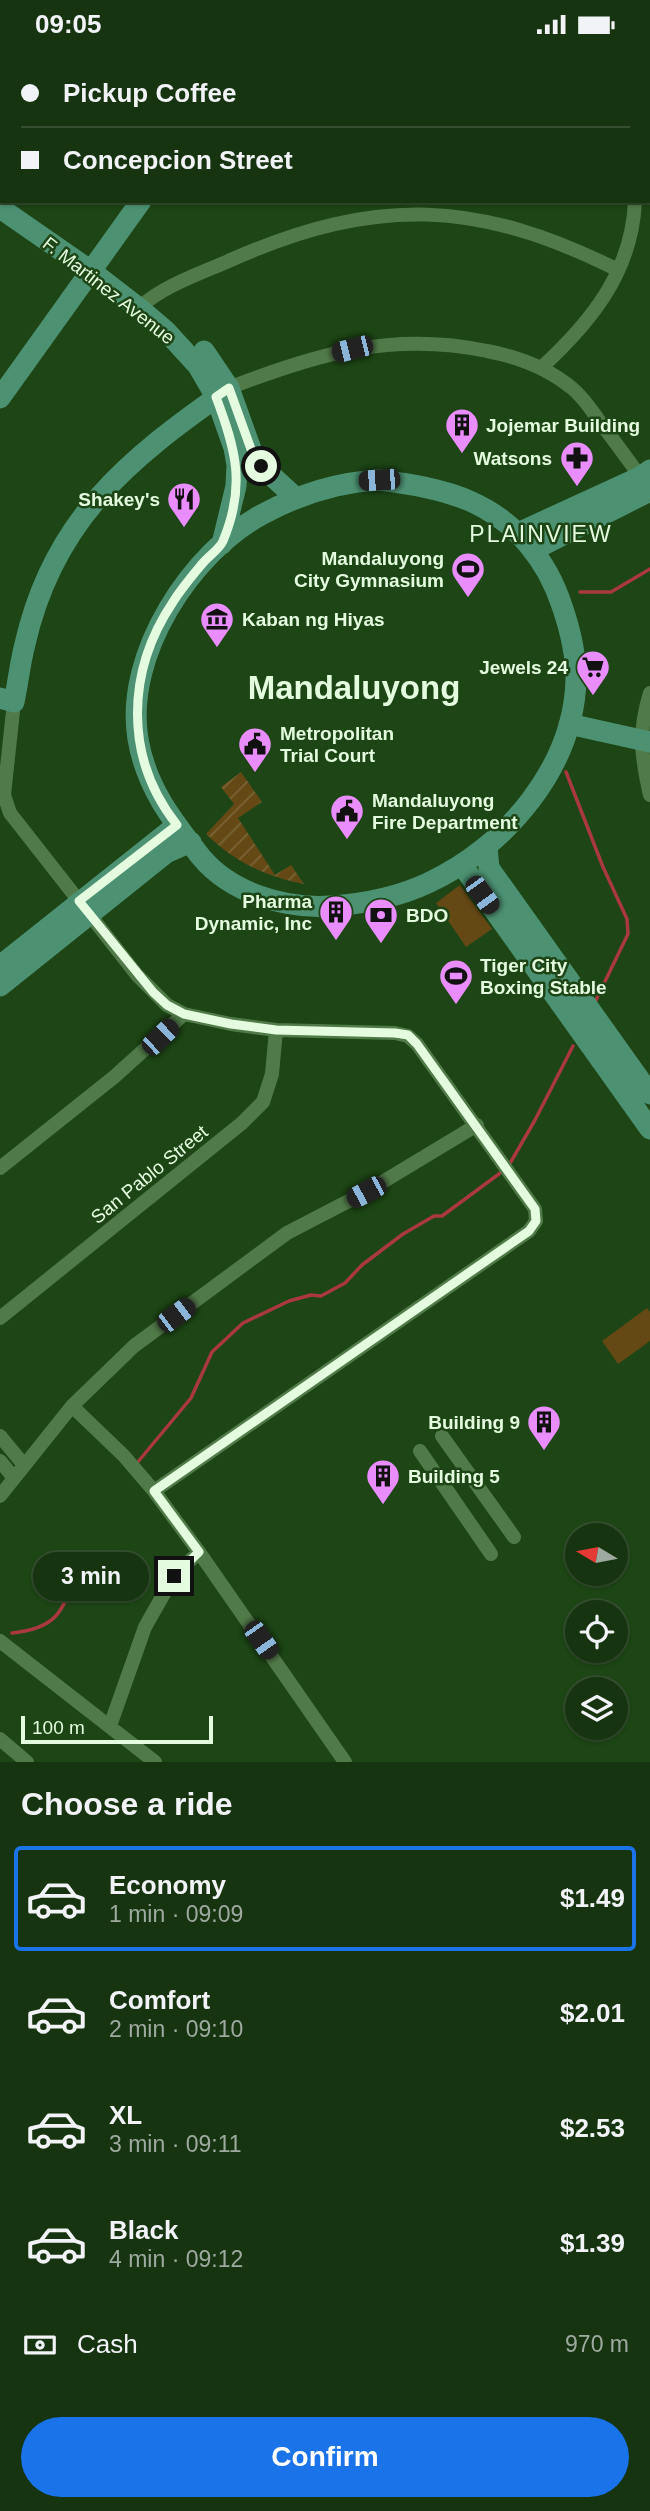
<!DOCTYPE html>
<html lang="en">
<head>
<meta charset="utf-8">
<style>
	:root { --surface:#163410; --page:#233f1e; --text:#f1f3f6; --muted:#9eaa9f; --line:#354f30; --accent:#1a73e8 }
	body { margin:0; font-family:Helvetica,sans-serif; background:var(--page); color:var(--text); height:100vh; display:flex; flex-direction:column; font-size:26px; white-space:nowrap }
	* { box-sizing:border-box; margin:0 }
	p { font-size:23px; color:var(--muted) }
	.icon { flex:none; width:38px; height:38px; fill:none; stroke:currentColor; stroke-width:2; stroke-linecap:round; stroke-linejoin:round }
	.map { position:relative; height:1713px; overflow:hidden }
	.details { display:flex; flex-direction:column; background:var(--surface); flex:1 }
	.details>* { flex:none }
	.hud { position:absolute; left:0px; top:0px; width:651px; height:154px; box-shadow:0 2px 5px #0004,0 0 0 2px var(--line); display:grid; align-content:center; height:154px; padding:0 21px; background:var(--surface) }
	.needle { width:46px; rotate:280deg }
	.tools { position:absolute; left:565px; top:1474px; display:grid; gap:14px }
	.tools a { display:grid; place-items:center; width:63px; height:63px; border-radius:50%; background:var(--surface); box-shadow:0 2px 5px #0004,0 0 0 2px var(--line); font-size:35px }
	.scale { position:absolute; left:21px; bottom:18px; width:192px; box-sizing:border-box; padding-left:7px; border:4px solid #e4fbdf; border-top:0; font-size:19px; line-height:24px; white-space:nowrap; color:#e4fbdf; -webkit-text-stroke:5px #1d4515; paint-order:stroke }
	.end { position:absolute; width:32px; height:32px; margin:-16px; border:9px solid #e4fbdf; background:#111; box-shadow:0 0 0 4px #111 }
	.from { border-radius:50% }
	.bubble { position:absolute; height:49px; border-radius:24px; background:var(--surface); box-shadow:0 2px 5px #0004,0 0 0 2px var(--line); font-size:23px; font-weight:700; line-height:49px; text-align:center }
	.car { position:absolute; width:21px; height:42px; margin:-21px -10px; border-radius:9px; box-shadow:0 0 5px 2px #0007; background:linear-gradient(#222 24%,#8ab4d8 0 40%,#222 0 76%,#8ab4d8 0 86%,#222 0) }
	.hud b { display:flex; align-items:center; gap:24px; height:66px; font-size:26px }
	.hud b+b { border-top:2px solid var(--line) }
	.hud i { width:18px; height:18px; background:var(--text) }
	ul { padding:0; list-style:none }
	li { display:flex; align-items:center; gap:21px; height:105px; margin:0 14px 10px; padding:0 7px; border:4px solid transparent; border-radius:7px }
	li div { flex:1 }
	li b { display:block; font-size:26px }
	li em { font-style:normal; font-weight:700 }
	li.on { border-color:var(--accent) }
	li>.icon { width:63px; height:63px; stroke-width:1.5 }
	h2 { padding:0 21px; font-size:32px; line-height:84px }
	.pay { display:flex; align-items:center; gap:18px; height:77px; padding:0 21px; font-size:26px }
	.pay p { margin-inline-start:auto }
	.cta { display:flex; gap:14px; margin-top:auto; padding:14px 21px }
	.cta a { flex:1; height:80px; border-radius:42px; background:var(--accent); color:#fff; font-size:28px; font-weight:700; line-height:80px; text-align:center }
	.status { display:flex; justify-content:space-between; align-items:center; height:49px; padding:0 35px; background:var(--surface); direction:ltr }
	.status svg { height:19px; fill:currentColor }
	.map>svg:first-child { display:block }
</style>
</head>
<body>
<div class="status"><b>09:05</b><svg viewBox="0 0 49 12"><path d="M0 12V9h3v3zM5 12V6h3v6zM10 12V3h3v9zM15 12V0h3v12zM26 1h20v11H26zM47 4h2v5h-2z"/></svg></div>
<div class="map">
<svg width="650" height="1713" viewBox="0 0 650 1713">
	<defs>
		<pattern id="garden-furrows" width="10" height="10" patternUnits="userSpaceOnUse" patternTransform="scale(1.75)"><rect width="10" height="10" fill="#644915"/><path d="M-1 1l2-2M0 10L10 0M9 11l2-2" fill="none" stroke="#7a6437"/></pattern>
	</defs>
	<rect width="100%" height="100%" fill="#1d4515"/>
	<!-- grass -->
	<path fill="#644915" d="M460,836L492,880L466,898L436,854Z
		M647,1259L650,1263V1292L618,1315L602,1292Z"/>
	<!-- garden -->
	<path fill="url(#garden-furrows)" d="M241,723L262,753L238,769L275,826L291,816L304,835C264,827 235,813 206,785L234,755L221,738Z"/>
	<g fill="none" stroke-linecap="round" stroke-linejoin="round">
		<!-- stream -->
		<path stroke="#a93840" stroke-width="3.5" d="M580,543H611L650,520
			M566,723L603,818L627,870L628,885L595,953
			M509,1116L535,1071L573,997
			M137,1414L191,1349L212,1303L243,1274L289,1252L311,1246L321,1247L345,1234L362,1216L403,1185L434,1167H442L503,1122
			M12,1584C65,1579 64,1554 80,1511"/>
		<!-- street -->
		<path stroke="#517a49" stroke-width="14" d="M27,0L28,2
			M502,0V2
			M621,0L622,2
			M52,2L53,0
			M87,2L88,0
			M357,2V0
			M0,48H2
			M649,108H650
			M139,259C164,236 202,224 233,210C377,147 478,151 618,221
			M541,319C591,273 632,223 635,152
			M229,339C316,305 393,282 487,302C519,308 548,319 573,340C584,349 592,362 600,373C615,393 630,413 644,433
			M650,644C638,682 641,707 650,746
			M14,653L4,746L10,764L137,926L167,956L184,965L231,975L276,981L395,984L408,987L417,995L535,1160L536,1172L529,1182L154,1442
			M0,1119L114,1028L184,965
			M0,1269L242,1074L263,1053L272,1025L276,981
			M72,1357L124,1407L154,1442L199,1503L345,1713
			M0,1387L24,1416
			M442,1387L514,1488
			M420,1402L491,1505
			M0,1412L14,1429
			M0,1447L72,1357L134,1297L287,1184L366,1143L477,1076
			M0,1592L155,1713
			M110,1677L145,1578L174,1527L199,1503
			M0,1690L27,1713"/>
		<!-- secondary -->
		<path stroke="#4c9272" stroke-width="21" d="M211,2V0
			M0,159L91,222L139,259L166,282L198,317L216,348L234,399L237,416L236,437L222,495
			M204,302L229,339L252,403L261,417L296,449
			M0,349L141,152
			M379,431C410,435 443,440 472,453C516,473 547,511 562,557C570,580 576,606 576,630C574,718 506,798 428,834C398,848 363,855 330,857C285,860 231,844 201,808C172,771 146,738 138,690C124,606 191,503 263,465C300,445 338,433 379,431Z
			M518,484L640,428L650,421
			M533,501L650,442
			M0,649L14,653C18,634 20,614 25,595C53,471 128,410 227,341
			M569,675L650,693
			M487,798L489,819L650,1045
			M462,816L650,1080
			M0,917L177,776
			M0,937L166,804L191,793"/>
	</g>
	<g fill="none" stroke-linecap="round" stroke-linejoin="round">
		<!-- route -->
		<path stroke="#e4fbdf" stroke-width="9" d="M174,1527L199,1503L154,1442L529,1182L536,1172L535,1160L417,995L408,986L395,984L276,981L231,975L184,965L167,956L153,943L79,852L177,776C124,709 126,623 173,553C181,540 192,527 202,515C208,507 219,501 223,492C246,437 236,401 216,348L229,339L252,403L261,417"/>
	</g>
	<!-- icons -->
	<defs>
		<g id="building-pin" transform="scale(1.75)"><path d="M0 17L-7.5 6A9.5 9.5 0 1 1 7.5 6Z" fill="#e98dfd" stroke="#1d4515"/><path d="M-4-6H4V6H1V3H-1V6H-4ZM-2.5-4.3h1.7v1.8h-1.7ZM.8-4.3h1.7v1.8H.8ZM-2.5-1h1.7V.8h-1.7ZM.8-1h1.7V.8H.8Z" fill="#111"/></g>
		<g id="pharmacy-pin" transform="scale(1.75)"><path d="M0 17L-7.5 6A9.5 9.5 0 1 1 7.5 6Z" fill="#e98dfd" stroke="#1d4515"/><path d="M-2-6h4v4h4v4h-4v4h-4v-4h-4v-4h4Z" fill="#111"/></g>
		<g id="restaurant-pin" transform="scale(1.75)"><path d="M0 17L-7.5 6A9.5 9.5 0 1 1 7.5 6Z" fill="#e98dfd" stroke="#1d4515"/><path d="M-5-6h1v4h1v-4h1v4h1v-4h1v5L-1.5 .5V6h-2V.5L-5-1ZM5-6V6H3V1.5H1.5Q1.5-4 5-6Z" fill="#111"/></g>
		<g id="stadium-pin" transform="scale(1.75)"><path d="M0 17L-7.5 6A9.5 9.5 0 1 1 7.5 6Z" fill="#e98dfd" stroke="#1d4515"/><path d="M0-5a6.5 5 0 1 0 0 10a6.5 5 0 1 0 0-10ZM-3.5-1.8h7v3.6h-7Z" fill="#111"/></g>
		<g id="museum-pin" transform="scale(1.75)"><path d="M0 17L-7.5 6A9.5 9.5 0 1 1 7.5 6Z" fill="#e98dfd" stroke="#1d4515"/><path d="M0-6L6-3V-2H-6V-3ZM-5-1h2V3h-2ZM-1-1h2V3h-2ZM3-1h2V3H3ZM-6 4H6V6H-6Z" fill="#111"/></g>
		<g id="supermarket-pin" transform="scale(1.75)"><path d="M0 17L-7.5 6A9.5 9.5 0 1 1 7.5 6Z" fill="#e98dfd" stroke="#1d4515"/><path d="M-6-5.5h2.5l.6 2H6L4.5 2H-2.5L-4.4-4H-6ZM-1.5 3.2a1.3 1.3 0 1 0 .1 0ZM3 3.2a1.3 1.3 0 1 0 .1 0Z" fill="#111"/></g>
		<g id="civic-pin" transform="scale(1.75)"><path d="M0 17L-7.5 6A9.5 9.5 0 1 1 7.5 6Z" fill="#e98dfd" stroke="#1d4515"/><path d="M-.6-6.5H3V-4.5H.6V-3L4-1V1h2V6H-6V1h2V-1L-.6-3ZM-1.2 2.5V6h2.4V2.5Z" fill="#111"/></g>
		<g id="bank-pin" transform="scale(1.75)"><path d="M0 17L-7.5 6A9.5 9.5 0 1 1 7.5 6Z" fill="#e98dfd" stroke="#1d4515"/><path d="M-6-4H6V4H-6ZM0-2.3a2.3 2.3 0 1 0 0 4.6a2.3 2.3 0 1 0 0-4.6Z" fill="#111"/></g>
	</defs>
	<g fill-rule="evenodd">
		<use href="#building-pin" x="462" y="376"/>
		<use href="#pharmacy-pin" x="577" y="409"/>
		<use href="#restaurant-pin" x="184" y="450"/>
		<use href="#stadium-pin" x="468" y="520"/>
		<use href="#museum-pin" x="217" y="570"/>
		<use href="#supermarket-pin" x="593" y="618"/>
		<use href="#civic-pin" x="255" y="695"/>
		<use href="#civic-pin" x="347" y="762"/>
		<use href="#building-pin" x="336" y="863"/>
		<use href="#bank-pin" x="381" y="866"/>
		<use href="#stadium-pin" x="456" y="927"/>
		<use href="#building-pin" x="544" y="1373"/>
		<use href="#building-pin" x="383" y="1427"/>
	</g>
	<g text-anchor="middle" stroke-width="5" stroke-linejoin="round" paint-order="stroke">
		<!-- street labels -->
		<g font-size="19" fill="#e4fbdf" stroke="#1d4515">
			<text transform="translate(109 241) rotate(38)" y="7">F. Martinez Avenue</text>
			<text transform="translate(149 1125) rotate(-39)" y="7">San Pablo Street</text>
		</g>
		<!-- poi labels -->
		<g font-size="19" font-weight="bold" fill="#e4fbdf" stroke="#1d4515" text-anchor="start">
			<text x="486" y="383">Jojemar Building</text>
			<text x="552" y="416" text-anchor="end">Watsons</text>
			<text x="160" y="457" text-anchor="end">Shakey's</text>
			<text x="444" y="516" text-anchor="end">Mandaluyong<tspan x="444" dy="22">City Gymnasium</tspan></text>
			<text x="242" y="577">Kaban ng Hiyas</text>
			<text x="568" y="625" text-anchor="end">Jewels 24</text>
			<text x="280" y="691">Metropolitan<tspan x="280" dy="22">Trial Court</tspan></text>
			<text x="372" y="758">Mandaluyong<tspan x="372" dy="22">Fire Department</tspan></text>
			<text x="312" y="859" text-anchor="end">Pharma<tspan x="312" dy="22">Dynamic, Inc</tspan></text>
			<text x="406" y="873">BDO</text>
			<text x="480" y="923">Tiger City<tspan x="480" dy="22">Boxing Stable</tspan></text>
			<text x="520" y="1380" text-anchor="end">Building 9</text>
			<text x="408" y="1434">Building 5</text>
		</g>
		<!-- quarter labels -->
		<g font-size="23" letter-spacing="2" fill="#e4fbdf" stroke="#1d4515">
			<text x="541" y="493">PLAINVIEW</text>
		</g>
		<!-- town labels -->
		<g font-size="33" font-weight="bold" fill="#e4fbdf" stroke="#1d4515">
			<text x="354" y="650">Mandaluyong</text>
		</g>
	</g>
</svg>
<div class="tools">
<a><svg class="needle" viewBox="-14 -14 28 28"><path d="M0-13l5 13h-10z" fill="#e53935"/><path d="M0 13l5-13h-10z" fill="#9eaa9f"/></svg></a>
<a><svg class="icon" aria-label="locate" viewBox="0 0 24 24"><circle cx="12" cy="12" r="6"/><path d="M12 2v4M12 18v4M2 12h4M18 12h4"/></svg></a>
<a><svg class="icon" aria-label="layers" viewBox="0 0 24 24"><path d="M12 4l9 5-9 5-9-5zM3 14l9 5 9-5"/></svg></a>
</div>
<div class="scale">100 m</div>
<i class="end from" style="left:261px;top:417px"></i>
<i class="end" style="left:174px;top:1527px"></i>
<div class="bubble" style="left:33px;top:1503px;width:116px">3 min</div>
<i class="car" style="left:352px;top:300px;rotate:256deg"></i>
<i class="car" style="left:379px;top:431px;rotate:267deg"></i>
<i class="car" style="left:482px;top:846px;rotate:144deg"></i>
<i class="car" style="left:160px;top:988px;rotate:46deg"></i>
<i class="car" style="left:366px;top:1143px;rotate:242deg"></i>
<i class="car" style="left:176px;top:1266px;rotate:53deg"></i>
<i class="car" style="left:261px;top:1591px;rotate:145deg"></i>
<div class="hud">
<b><i class="from"></i>Pickup Coffee</b>
<b><i></i>Concepcion Street</b>
</div>
</div>
<section class="details">
<h2>Choose a ride</h2>
<ul>
<li class="on"><svg class="icon" aria-label="car" viewBox="0 0 24 24"><path d="M5 17H2v-5l4-1 3-4h7l3 4 3 1v5h-3M9 17h6M6 11h13"/><circle cx="7" cy="17" r="2"/><circle cx="17" cy="17" r="2"/></svg><div><b>Economy</b><p>1 min · 09:09</p></div><em>$1.49</em></li>
<li><svg class="icon" aria-label="car" viewBox="0 0 24 24"><path d="M5 17H2v-5l4-1 3-4h7l3 4 3 1v5h-3M9 17h6M6 11h13"/><circle cx="7" cy="17" r="2"/><circle cx="17" cy="17" r="2"/></svg><div><b>Comfort</b><p>2 min · 09:10</p></div><em>$2.01</em></li>
<li><svg class="icon" aria-label="car" viewBox="0 0 24 24"><path d="M5 17H2v-5l4-1 3-4h7l3 4 3 1v5h-3M9 17h6M6 11h13"/><circle cx="7" cy="17" r="2"/><circle cx="17" cy="17" r="2"/></svg><div><b>XL</b><p>3 min · 09:11</p></div><em>$2.53</em></li>
<li><svg class="icon" aria-label="car" viewBox="0 0 24 24"><path d="M5 17H2v-5l4-1 3-4h7l3 4 3 1v5h-3M9 17h6M6 11h13"/><circle cx="7" cy="17" r="2"/><circle cx="17" cy="17" r="2"/></svg><div><b>Black</b><p>4 min · 09:12</p></div><em>$1.39</em></li>
</ul>
<div class="pay"><svg class="icon" aria-label="cash" viewBox="0 0 24 24"><path d="M3 7h18v10H3z"/><circle cx="12" cy="12" r="2"/></svg>Cash<p>970 m</p></div>
<div class="cta"><a>Confirm</a></div>
</section>
</body>
</html>
